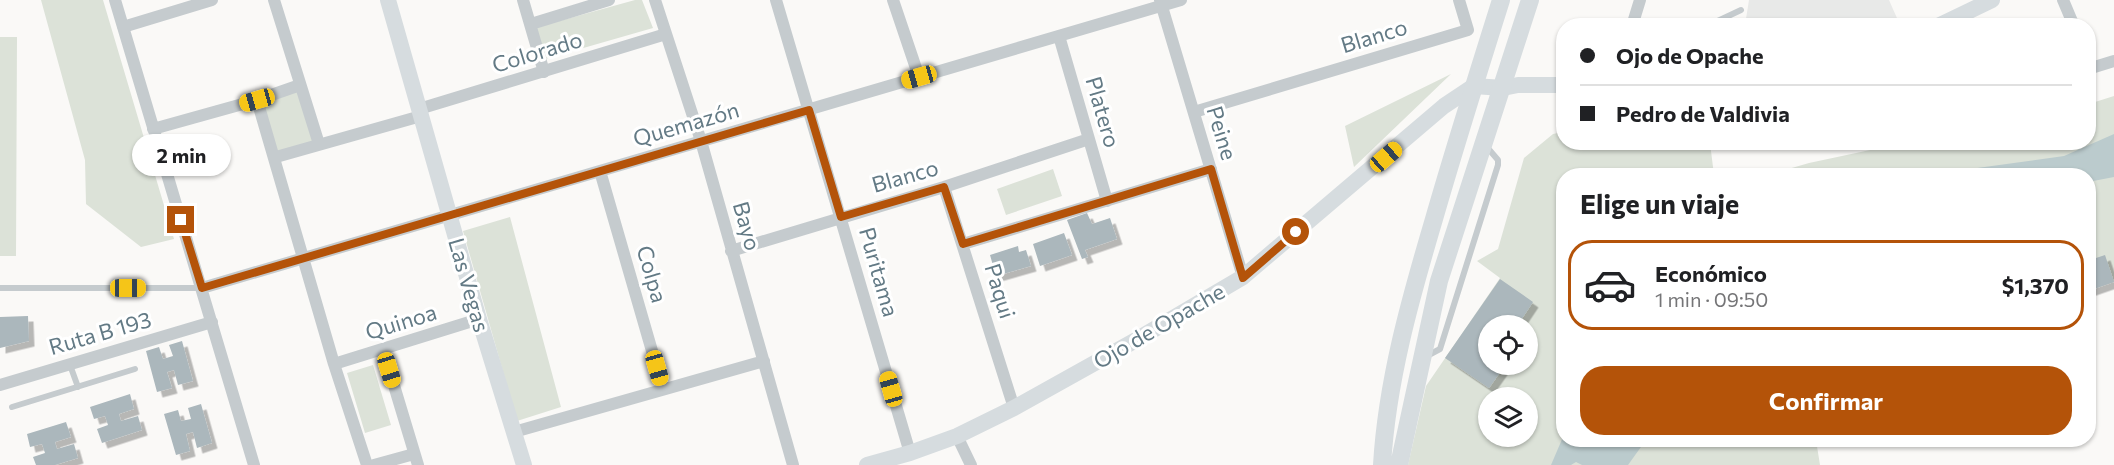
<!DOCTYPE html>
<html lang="es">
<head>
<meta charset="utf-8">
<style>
	:root { --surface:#fff; --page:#f6f6f6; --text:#202124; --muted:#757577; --line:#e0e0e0; --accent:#b45309 }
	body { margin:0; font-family:Commissioner,sans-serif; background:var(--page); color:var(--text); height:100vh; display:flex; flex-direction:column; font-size:22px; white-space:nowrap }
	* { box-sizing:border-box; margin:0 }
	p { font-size:20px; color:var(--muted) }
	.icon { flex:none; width:33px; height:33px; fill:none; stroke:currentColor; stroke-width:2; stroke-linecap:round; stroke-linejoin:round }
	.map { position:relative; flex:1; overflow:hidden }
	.details { position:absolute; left:1556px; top:168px; width:540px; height:279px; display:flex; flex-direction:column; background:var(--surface); border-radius:24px; box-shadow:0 2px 4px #0004 }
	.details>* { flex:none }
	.hud { position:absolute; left:1556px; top:18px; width:540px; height:132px; border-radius:24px; box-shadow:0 2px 4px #0004; display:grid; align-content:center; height:132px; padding:0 24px; background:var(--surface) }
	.tools { position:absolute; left:1478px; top:315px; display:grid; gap:12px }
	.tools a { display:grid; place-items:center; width:60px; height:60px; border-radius:50%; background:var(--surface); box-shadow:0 2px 4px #0004; font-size:30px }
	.end { position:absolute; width:27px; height:27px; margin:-14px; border:8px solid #b45309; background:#fff; box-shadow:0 0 0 3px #fff }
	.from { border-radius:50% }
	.bubble { position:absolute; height:42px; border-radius:21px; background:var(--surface); box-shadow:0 2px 4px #0004; font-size:20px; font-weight:700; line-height:42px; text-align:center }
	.car { position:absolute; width:18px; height:36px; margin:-18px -9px; border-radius:8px; box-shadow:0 0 4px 2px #0007; background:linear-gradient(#f5c518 24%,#345 0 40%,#f5c518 0 76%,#345 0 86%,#f5c518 0) }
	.hud b { display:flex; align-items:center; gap:21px; height:57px; font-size:22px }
	.hud b+b { border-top:2px solid var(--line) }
	.hud i { width:15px; height:15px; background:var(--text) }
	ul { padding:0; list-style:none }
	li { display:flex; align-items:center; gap:18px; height:90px; margin:0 12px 9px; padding:0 12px; border:3px solid transparent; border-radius:24px }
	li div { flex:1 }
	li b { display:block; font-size:22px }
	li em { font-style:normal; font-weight:700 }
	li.current { border-color:var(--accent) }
	li>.icon { width:54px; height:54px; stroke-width:1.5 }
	h2 { padding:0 24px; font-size:27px; line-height:72px }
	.cta { display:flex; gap:12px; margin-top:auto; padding:12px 24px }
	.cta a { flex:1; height:69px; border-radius:24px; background:var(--accent); color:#fff; font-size:24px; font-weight:700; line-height:69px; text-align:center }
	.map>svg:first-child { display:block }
</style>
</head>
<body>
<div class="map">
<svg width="2114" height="465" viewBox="0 0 2114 465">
	<defs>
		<filter id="shadow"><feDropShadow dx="5.5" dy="5.5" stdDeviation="0" flood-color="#0004"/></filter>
	</defs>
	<rect width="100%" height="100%" fill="#faf9f7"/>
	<!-- built -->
	<path fill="#e8e9e8" d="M1749,0H1889L1900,25H1745Z"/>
	<!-- green -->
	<path fill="#dce2d8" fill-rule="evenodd" d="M41,0H103L174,239L141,247L86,204L85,160Z
		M635,0H642L653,28L545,59L534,28Z
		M0,37H17L16,256H0Z
		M1451,74L1354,167L1345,126Z
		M300,85L319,144L276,157L257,100Z
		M2114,96V282L2088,291V176H1764L1809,163L1903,143L2088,142V99L2095,102Z
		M1563,132V142L1710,143L1714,175L1563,176V440H1816L1820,465H1408L1426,386L1500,278L1477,261L1498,249L1524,158L1553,134ZM1488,326H1527V364H1488ZM1488,398H1527V436H1488Z
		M1053,169L1062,196L1006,215L997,189Z
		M510,217L561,407L517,421L463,231Z
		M373,365L391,425L365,433L347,373Z"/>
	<!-- water -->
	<path fill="#bbcbcd" d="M2114,134V177L2088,182V176L1926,175L2064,156Z
		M1563,437V440H1646L1628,465H1582L1576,462L1571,465H1551Z"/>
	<!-- building -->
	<path fill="#abb7bc" filter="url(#shadow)" d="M1087,213L1092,224L1110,218L1117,239L1085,250L1088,257L1082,259L1067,220Z
		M1064,233L1072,255L1040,266L1033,244Z
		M1018,246L1019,252L1026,250L1031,266L996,276L990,255Z
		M2088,249H2090V260L2105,255L2114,282L2088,291Z
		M1500,279L1533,302L1517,326H1488V364H1506L1489,388L1445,358Z
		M28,316L29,341L0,348V317Z
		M182,341L193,381L178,385L174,370L167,372L172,388L157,392L146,351L159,347L163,359L173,356L169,345Z
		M130,394L134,409L119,414L121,421L138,416L142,430L102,443L97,429L108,425L105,416L94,419L90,407Z
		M201,404L212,443L197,448L193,432L186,434L190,451L176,455L164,414L178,410L181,421L191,419L188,408Z
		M66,422L71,437L55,442L57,449L74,444L78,458L55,465H36L33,457L45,453L42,444L30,447L27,434Z"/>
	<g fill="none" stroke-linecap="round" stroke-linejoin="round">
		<!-- lane -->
		<path stroke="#c5cbce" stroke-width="6" d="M1707,26L1741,10
			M0,288H200
			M1425,357L1440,349L1498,165V160L1486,146
			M70,365L78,387
			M12,407L135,369"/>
		<!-- street -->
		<path stroke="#c5cbce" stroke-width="12" d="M115,0L254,465
			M274,0L319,144
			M523,0L544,72
			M655,0L701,141L793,465
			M776,0L910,453
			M893,0L919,77
			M1160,0L1243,277
			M2063,0L2074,26
			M531,24L609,0
			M1632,26L1640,0
			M123,27L212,0
			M1059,36L1107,201
			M2088,69L2114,61
			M257,100L334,364L367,465
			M419,109L666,34
			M1194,112L1468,30L1459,0
			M153,129L257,100L300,85
			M276,157L421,116
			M600,171L663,389
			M944,187L1014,408
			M963,244L1211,169
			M731,251L944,187L1089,139
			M202,288L1181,0
			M383,349L418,465
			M334,364L479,319
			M0,385L212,322
			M514,432L764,361
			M957,436L971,465
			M374,465L414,454"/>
		<!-- secondary -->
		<path stroke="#d6dcdf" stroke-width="16" d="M388,0L479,319L524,465
			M1938,26L1992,0
			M867,465L910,453L957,436L1014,408L1136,340L1243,277L1444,106L1474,86L1503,88L1518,85H1563"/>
		<!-- primary -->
		<path stroke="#d6dcdf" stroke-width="18" d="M1382,465C1387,381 1410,300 1434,219C1455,146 1478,73 1501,0
			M1399,465L1439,281L1530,0"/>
	</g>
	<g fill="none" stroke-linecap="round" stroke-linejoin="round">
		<!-- route -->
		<path stroke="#b45309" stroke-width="8" d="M181,220L202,288L809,110L841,217L944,187L963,244L1211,169L1243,278L1296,232"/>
	</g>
	<g text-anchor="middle" stroke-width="6" stroke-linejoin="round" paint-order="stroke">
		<!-- street labels -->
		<g font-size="22" fill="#637a85" stroke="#fff">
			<text transform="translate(1374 36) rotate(-17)" y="8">Blanco</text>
			<text transform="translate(537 52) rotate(-17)" y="8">Colorado</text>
			<text transform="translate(1103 112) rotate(74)" y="8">Platero</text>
			<text transform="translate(686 124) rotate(-16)" y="8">Quemazón</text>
			<text transform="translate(1222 133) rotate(73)" y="8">Peine</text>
			<text transform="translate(905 176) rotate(-16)" y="8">Blanco</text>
			<text transform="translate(747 226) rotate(74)" y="8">Bayo</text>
			<text transform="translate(879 272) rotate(74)" y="8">Puritama</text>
			<text transform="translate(652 274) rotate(74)" y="8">Colpa</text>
			<text transform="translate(469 285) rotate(74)" y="8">Las Vegas</text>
			<text transform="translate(1000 291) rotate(73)" y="8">Paqui</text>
			<text transform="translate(401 322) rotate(-17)" y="8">Quinoa</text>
			<text transform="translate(1159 326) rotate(-30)" y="8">Ojo de Opache</text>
			<text transform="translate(100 333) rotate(-16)" y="8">Ruta B 193</text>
		</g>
	</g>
</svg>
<div class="tools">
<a><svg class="icon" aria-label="locate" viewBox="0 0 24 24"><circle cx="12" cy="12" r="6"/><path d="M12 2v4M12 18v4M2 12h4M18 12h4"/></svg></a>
<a><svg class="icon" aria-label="layers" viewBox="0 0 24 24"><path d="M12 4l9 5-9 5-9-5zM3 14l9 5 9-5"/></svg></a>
</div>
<i class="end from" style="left:1296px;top:232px"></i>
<i class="end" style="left:181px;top:220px"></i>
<div class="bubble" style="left:132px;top:134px;width:99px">2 min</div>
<i class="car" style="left:919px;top:77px;rotate:254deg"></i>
<i class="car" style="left:257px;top:100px;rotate:254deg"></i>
<i class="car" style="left:1386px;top:157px;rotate:49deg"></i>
<i class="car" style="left:128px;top:288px;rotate:90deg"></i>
<i class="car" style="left:657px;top:368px;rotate:164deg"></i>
<i class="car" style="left:389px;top:370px;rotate:163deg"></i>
<i class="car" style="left:891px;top:389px;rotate:344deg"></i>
<div class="hud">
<b><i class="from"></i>Ojo de Opache</b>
<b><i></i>Pedro de Valdivia</b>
</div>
<section class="details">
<h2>Elige un viaje</h2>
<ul>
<li class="current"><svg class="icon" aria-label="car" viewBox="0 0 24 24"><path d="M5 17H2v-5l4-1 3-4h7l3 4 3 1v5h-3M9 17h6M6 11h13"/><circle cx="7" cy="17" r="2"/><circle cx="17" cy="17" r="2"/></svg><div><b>Económico</b><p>1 min · 09:50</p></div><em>$1,370</em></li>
</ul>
<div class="cta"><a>Confirmar</a></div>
</section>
</div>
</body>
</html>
